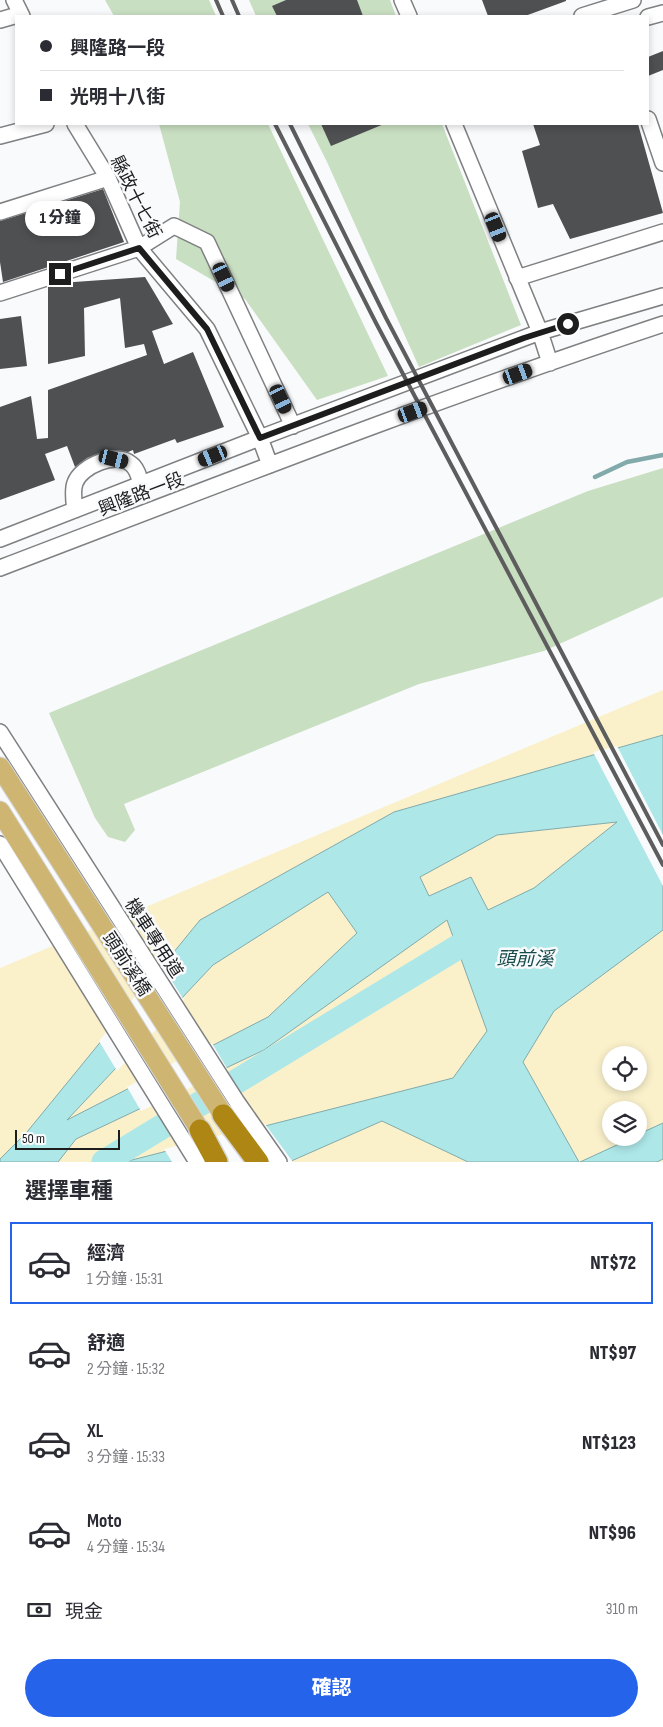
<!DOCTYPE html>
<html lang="zh-TW">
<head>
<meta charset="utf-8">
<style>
	:root { --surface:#fff; --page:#f7f7f7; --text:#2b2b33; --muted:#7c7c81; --line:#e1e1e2; --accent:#2563eb }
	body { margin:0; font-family:"Sofia Sans Condensed","Noto Sans TC",sans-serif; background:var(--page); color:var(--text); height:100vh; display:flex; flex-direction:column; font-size:19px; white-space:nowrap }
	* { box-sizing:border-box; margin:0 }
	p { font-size:16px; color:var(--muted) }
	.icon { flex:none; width:28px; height:28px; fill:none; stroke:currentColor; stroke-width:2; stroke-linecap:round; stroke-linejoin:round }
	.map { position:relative; height:1162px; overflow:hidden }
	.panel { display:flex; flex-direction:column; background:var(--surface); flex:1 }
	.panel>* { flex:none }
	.top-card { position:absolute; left:15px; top:15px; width:634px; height:110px; border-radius:0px; box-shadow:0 2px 8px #0003; display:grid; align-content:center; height:110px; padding:0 25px; background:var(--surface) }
	.controls { position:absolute; left:602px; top:1046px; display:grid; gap:10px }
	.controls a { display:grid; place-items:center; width:45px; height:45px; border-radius:50%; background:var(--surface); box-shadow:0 2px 8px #0003; font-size:25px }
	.scale { position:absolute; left:15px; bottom:12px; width:105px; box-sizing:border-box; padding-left:5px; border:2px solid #1d1d1e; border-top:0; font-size:14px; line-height:18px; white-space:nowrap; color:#1d1d1e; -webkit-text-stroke:4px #f9fafc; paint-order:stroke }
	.end { position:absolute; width:22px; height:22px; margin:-11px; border:6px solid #1d1d1e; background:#fff; box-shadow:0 0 0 2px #fff }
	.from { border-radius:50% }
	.bubble { position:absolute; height:35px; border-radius:18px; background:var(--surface); box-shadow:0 2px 8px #0003; font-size:16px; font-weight:800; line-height:35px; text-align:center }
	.car { position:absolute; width:15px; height:30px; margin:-15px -8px; border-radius:6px; box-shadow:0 0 4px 1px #0007; background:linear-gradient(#222 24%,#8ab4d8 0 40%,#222 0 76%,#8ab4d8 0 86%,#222 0) }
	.top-card b { display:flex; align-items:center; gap:18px; height:48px; font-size:19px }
	.top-card b+b { border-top:1px solid var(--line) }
	.top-card i { width:12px; height:12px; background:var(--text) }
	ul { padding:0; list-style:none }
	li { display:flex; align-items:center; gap:15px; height:82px; margin:0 10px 8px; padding:0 15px; border:2px solid transparent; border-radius:0px }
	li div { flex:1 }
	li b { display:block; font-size:19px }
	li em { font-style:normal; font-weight:800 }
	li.current { border-color:var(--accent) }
	li>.icon { width:45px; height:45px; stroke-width:1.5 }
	h2 { padding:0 25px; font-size:22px; line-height:60px }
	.pay { display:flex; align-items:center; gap:12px; height:55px; padding:0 25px; font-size:19px }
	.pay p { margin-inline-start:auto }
	.primary-button { display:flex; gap:10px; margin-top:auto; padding:10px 25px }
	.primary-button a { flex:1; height:58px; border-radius:30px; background:var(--accent); color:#fff; font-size:20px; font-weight:800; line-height:58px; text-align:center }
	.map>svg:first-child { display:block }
</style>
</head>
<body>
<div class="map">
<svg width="663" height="1162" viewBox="0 0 663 1162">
	<rect width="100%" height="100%" fill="#f9fafc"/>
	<!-- green -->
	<path fill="#c9dfc2" d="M105,0H209L216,16H114Z
		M249,0H390L396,16H256Z
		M159,124H268L388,376L317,400L245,299L176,259L180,202Z
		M308,124H442L521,325L419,367L327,162Z
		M663,468V597L544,651L419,684L124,804L135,830L125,842L108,837L95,818L49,713L588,491Z"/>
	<!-- sand -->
	<path fill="#faf1cb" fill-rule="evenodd" d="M663,690V1162H0V968ZM611,1055H639V1082H611ZM611,1110H639V1138H611Z"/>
	<!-- water -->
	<path fill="#ade7e8" stroke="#82aaab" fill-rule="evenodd" d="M663,735V930L554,1011L523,1062L579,1162H468L382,1121L289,1162H124L453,1078L487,1031L447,920L264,1050L76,1139L58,1162H0V1159L27,1132L200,920L394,812ZM617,822L534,888L488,910L471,877L429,896L420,877L497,835ZM328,892L357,933L268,1017L67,1120L213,965Z
		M663,1123V1159L657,1162H580L632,1138H639V1134Z"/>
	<!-- pier -->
	<path fill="#f9fafc" d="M617,746L663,835V886L593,752Z
		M161,964L184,1000L117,1071L99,1041Z
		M212,1043L228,1070L141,1111L127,1087Z
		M265,1124L293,1162H172L164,1149Z"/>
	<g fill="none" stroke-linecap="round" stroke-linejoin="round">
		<!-- stream -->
		<path stroke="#82aaab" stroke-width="4.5" d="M595,477L627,462L663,455"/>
		<!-- river -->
		<path stroke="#ade7e8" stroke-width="25" d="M104,1162L486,930"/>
	</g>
	<!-- building -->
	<path fill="#4f5052" d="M286,0H357L363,16H277L272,6Z
		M482,0H566V1L525,16H488Z
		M663,51V70L648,76V57Z
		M321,124H384L331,146Z
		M533,124H638L663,213L570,239L553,204L538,208L522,151L540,145Z
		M103,189L124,242L3,282L0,262V221Z
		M145,277L173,324L152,331L164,364L193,352L224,427L177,443L175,439L134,454L133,450L128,452L116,450L106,451L87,458L75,467L67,446L45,454L55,480L0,500V407L31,396L37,439L48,438V390L147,355L144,344L125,348L120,298L84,308L85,356L48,364V287L60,283Z
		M21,316L27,366L0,369V319Z"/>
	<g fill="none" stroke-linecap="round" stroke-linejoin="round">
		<!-- minor casing -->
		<g stroke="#7f8082" stroke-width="18">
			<path id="minor" d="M14,0L22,16
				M402,0L409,16
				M582,16L633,0
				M648,17L663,13
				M0,20L21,14
				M648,119L663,163
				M75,124L108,178L139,248L207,329L260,438L270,465
				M454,124L540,332L550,363
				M0,136L46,124
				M0,212L108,178
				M517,278L663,232
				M0,293L139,248L174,226L207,242L293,426
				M75,510C74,502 72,491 75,483C81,466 116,451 131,464C137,468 139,477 141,484
				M0,539L249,442L540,332L663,296
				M0,568C220,484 439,398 663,324
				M0,732L237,1102L279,1162
				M0,844L197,1162"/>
		</g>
		<!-- major casing -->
		<g stroke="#d6d6d6" stroke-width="21">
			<path id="major" d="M0,767L231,1127
				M0,811L208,1143"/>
		</g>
		<!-- highway casing -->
		<g stroke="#d6d6d6" stroke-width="24">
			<path id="highway" d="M223,1115L258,1162
				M200,1130L217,1162"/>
		</g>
		<!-- minor -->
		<use href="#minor" stroke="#fff" stroke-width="15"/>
		<!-- major -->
		<use href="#major" stroke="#ceb672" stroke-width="19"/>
		<!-- highway -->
		<use href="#highway" stroke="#ad8614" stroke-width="21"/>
		<!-- rail -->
		<path stroke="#5d5d5e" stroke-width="4" d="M216,0L223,16
			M232,0L239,16
			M275,124L376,323L663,865
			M290,124L386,318L663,845"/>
	</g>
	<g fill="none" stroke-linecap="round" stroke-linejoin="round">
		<!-- route -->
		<path stroke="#1d1d1e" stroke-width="6" d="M60,274L139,248L207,329L260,438L524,338L568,324"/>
	</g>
	<g text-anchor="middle" stroke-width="5" stroke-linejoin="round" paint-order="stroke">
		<!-- street labels -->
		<g font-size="18" fill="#1d1d1e" stroke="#f9fafc">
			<text transform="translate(136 197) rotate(63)" y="6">縣政十七街</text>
			<text transform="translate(141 494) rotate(-21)" y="6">興隆路一段</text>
			<text transform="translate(154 938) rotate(57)" y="6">機車專用道</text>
			<text transform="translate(127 964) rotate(57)" y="6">頭前溪橋</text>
		</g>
		<!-- water labels -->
		<g font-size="19" font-style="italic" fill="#184b4c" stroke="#f9fafc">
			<text x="525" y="965">頭前溪</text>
		</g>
	</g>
</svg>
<div class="controls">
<a><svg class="icon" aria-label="locate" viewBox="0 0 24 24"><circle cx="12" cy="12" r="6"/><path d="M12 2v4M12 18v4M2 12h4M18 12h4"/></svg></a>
<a><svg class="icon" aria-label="layers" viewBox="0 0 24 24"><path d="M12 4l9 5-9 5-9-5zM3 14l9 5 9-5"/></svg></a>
</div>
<div class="scale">50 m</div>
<i class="end from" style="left:568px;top:324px"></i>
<i class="end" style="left:60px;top:274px"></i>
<div class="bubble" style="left:25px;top:201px;width:70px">1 分鐘</div>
<i class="car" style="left:496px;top:227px;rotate:158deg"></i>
<i class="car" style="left:224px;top:277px;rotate:155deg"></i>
<i class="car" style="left:518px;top:374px;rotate:70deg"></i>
<i class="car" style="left:281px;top:399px;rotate:155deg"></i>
<i class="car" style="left:413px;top:412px;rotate:70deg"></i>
<i class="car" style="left:213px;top:456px;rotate:248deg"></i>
<i class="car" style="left:114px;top:459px;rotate:104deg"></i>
<div class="top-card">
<b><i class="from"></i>興隆路一段</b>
<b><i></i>光明十八街</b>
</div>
</div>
<section class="panel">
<h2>選擇車種</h2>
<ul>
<li class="current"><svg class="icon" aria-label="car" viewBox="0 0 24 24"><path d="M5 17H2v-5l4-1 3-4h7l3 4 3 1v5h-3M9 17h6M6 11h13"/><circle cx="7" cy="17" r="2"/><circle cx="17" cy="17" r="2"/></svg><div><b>經濟</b><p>1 分鐘 · 15:31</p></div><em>NT$72</em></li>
<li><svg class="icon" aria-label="car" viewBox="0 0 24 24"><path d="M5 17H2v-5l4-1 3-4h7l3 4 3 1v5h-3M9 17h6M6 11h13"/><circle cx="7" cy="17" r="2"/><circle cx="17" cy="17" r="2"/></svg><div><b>舒適</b><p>2 分鐘 · 15:32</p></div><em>NT$97</em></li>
<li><svg class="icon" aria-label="car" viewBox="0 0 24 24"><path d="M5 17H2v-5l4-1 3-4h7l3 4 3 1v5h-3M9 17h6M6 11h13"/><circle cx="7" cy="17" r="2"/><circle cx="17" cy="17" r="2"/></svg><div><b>XL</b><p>3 分鐘 · 15:33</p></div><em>NT$123</em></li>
<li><svg class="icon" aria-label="car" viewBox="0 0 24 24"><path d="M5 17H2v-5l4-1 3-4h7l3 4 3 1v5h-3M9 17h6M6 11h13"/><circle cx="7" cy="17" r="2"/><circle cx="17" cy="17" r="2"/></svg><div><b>Moto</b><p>4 分鐘 · 15:34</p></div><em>NT$96</em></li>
</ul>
<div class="pay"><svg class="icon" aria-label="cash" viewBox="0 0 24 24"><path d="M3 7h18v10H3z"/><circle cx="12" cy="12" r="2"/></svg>現金<p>310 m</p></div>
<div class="primary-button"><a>確認</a></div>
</section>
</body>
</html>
